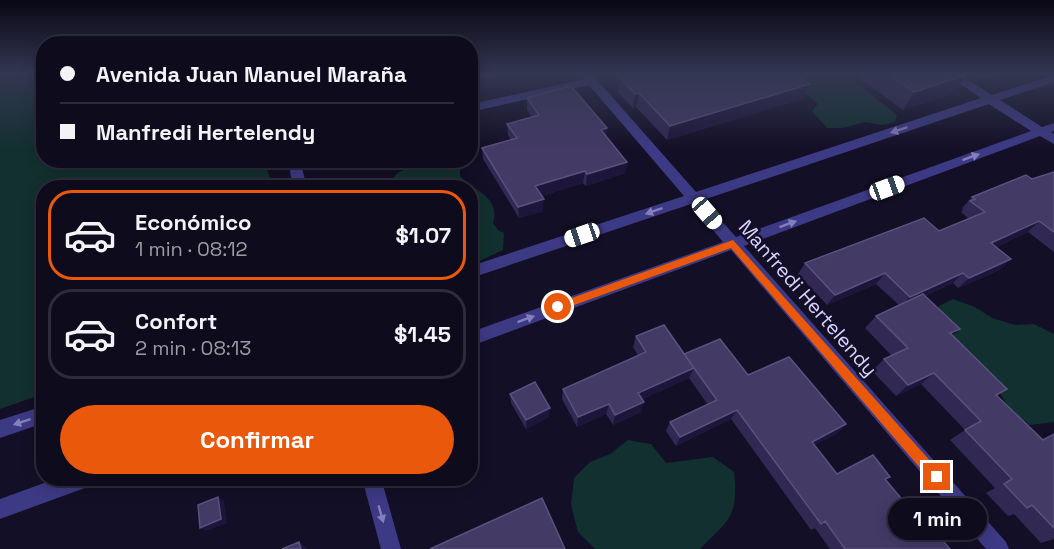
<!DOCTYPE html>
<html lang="es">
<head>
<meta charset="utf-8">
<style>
	:root { --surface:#0e0b1c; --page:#1c1929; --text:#f1f3f6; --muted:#9b9ba3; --line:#2e2b3b; --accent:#ea580c }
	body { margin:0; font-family:"Space Grotesk",sans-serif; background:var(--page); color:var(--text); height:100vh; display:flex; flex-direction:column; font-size:22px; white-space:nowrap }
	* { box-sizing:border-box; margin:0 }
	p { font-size:20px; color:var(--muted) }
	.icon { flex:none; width:33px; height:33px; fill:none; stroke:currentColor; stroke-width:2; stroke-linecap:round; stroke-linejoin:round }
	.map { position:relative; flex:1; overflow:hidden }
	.drawer { position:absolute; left:36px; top:180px; width:442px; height:306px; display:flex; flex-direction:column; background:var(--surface); border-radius:24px; box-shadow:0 3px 15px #0003,0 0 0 2px var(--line) }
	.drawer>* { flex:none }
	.guide { position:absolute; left:36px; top:36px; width:442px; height:132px; border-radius:24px; box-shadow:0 3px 15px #0003,0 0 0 2px var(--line); display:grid; align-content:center; height:132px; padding:0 24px; background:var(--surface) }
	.end { position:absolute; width:27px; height:27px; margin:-14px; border:8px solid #ea580c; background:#fff; box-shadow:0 0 0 3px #fff }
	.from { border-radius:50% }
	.bubble { position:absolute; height:42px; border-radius:21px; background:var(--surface); box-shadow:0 3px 15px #0003,0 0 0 2px var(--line); font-size:20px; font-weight:800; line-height:42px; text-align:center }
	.car { position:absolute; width:18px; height:36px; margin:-18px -9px; border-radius:8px; box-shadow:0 0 4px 2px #0007; background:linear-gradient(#fff 24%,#345 0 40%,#fff 0 76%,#345 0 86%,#fff 0) }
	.guide b { display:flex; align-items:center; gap:21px; height:57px; font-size:22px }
	.guide b+b { border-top:2px solid var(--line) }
	.guide i { width:15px; height:15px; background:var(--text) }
	ul { padding:10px 0 0; list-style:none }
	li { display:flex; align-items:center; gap:18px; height:90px; margin:0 12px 9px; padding:0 12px; border:3px solid var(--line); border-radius:24px }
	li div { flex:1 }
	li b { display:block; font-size:22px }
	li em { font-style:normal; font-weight:800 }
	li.on { border-color:var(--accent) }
	li>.icon { width:54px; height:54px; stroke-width:1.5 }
	.cta { display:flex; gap:12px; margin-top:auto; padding:12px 24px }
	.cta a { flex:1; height:69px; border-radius:36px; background:var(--accent); color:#fff; font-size:24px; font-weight:800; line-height:69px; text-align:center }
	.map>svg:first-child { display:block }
</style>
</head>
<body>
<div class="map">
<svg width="1054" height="549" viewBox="0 0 1054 549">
	<rect width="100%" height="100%" fill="#130f26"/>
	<!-- green -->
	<path fill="#12302f" d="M0,74H43L44,160L265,161L272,187L44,188L43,394L0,409Z
		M786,74H845L897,115L895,122L882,125L865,122L843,128H827L812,111L818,104C804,90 797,91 786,74Z
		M434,160L468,161L460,170V176C474,192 501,196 493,223L498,230L504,233L503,250L471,265V188L390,187C396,159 421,176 434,160Z
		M953,299L975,307L992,318L1015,325L1034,324L1054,334V422L1030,425L1009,408L984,367L967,349L949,336L936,320L939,306Z
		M628,440L651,444L666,463L713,457L734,472C739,516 729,520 700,549H595L578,532L571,505L574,478L590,462L610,454Z"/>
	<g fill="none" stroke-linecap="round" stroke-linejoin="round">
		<!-- minor -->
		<path fill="#3d3a85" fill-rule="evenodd" d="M581,74H592L696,192L981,98L946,74H958L992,95L1054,75V82L1000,100L1042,127L1054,123V131L1051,132L1054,134V144L1040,136L744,246L1006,542L1009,549H986L731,250L471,346V332L723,242L691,204L471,278V266L684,196L589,85L471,112V104L585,79ZM989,104L1031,131L736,237L703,200Z
			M288,160H300L307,188H293Z
			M44,406V423L0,438V420Z
			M58,478H95L93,485L0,519V499Z
			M362,478H381L401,549H381Z"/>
	</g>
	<!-- wall -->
	<path fill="#312854" d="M623,74H797L810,84L804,98L667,140L636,107L633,108L618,92L620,77L622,76Z
		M854,74H1008L991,79L965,75L954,93L903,110Z
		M527,98L607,128L606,136L627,162L625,173L586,186L583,183L542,196L543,211L519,218L483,159L482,148L511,140L508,135L507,124L532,117L527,110Z
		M1054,172V252L1028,232L996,247L1000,270L958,288L953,283L925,296L953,336L997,396L1043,440L1054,434V539L1041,543L1014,514L1008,516L986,493L995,488L950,440L965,430L921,384L896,396L872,371L884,359L892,356L865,328L876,316L899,305L876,284L827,305L798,274L805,263L939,231L969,219L961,212L963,209L962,208L972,197Z
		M636,336L684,354L748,375L846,424L836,434L814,445L837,474L886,480L930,532L950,549H830L815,528L811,530L731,419L676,446L666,431L670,422L708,405L689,378L642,399L641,412L613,425L606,414L577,427L562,399L563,389L638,356L633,347Z
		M510,394L549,417L526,429L511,403Z"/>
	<!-- shaded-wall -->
	<path fill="#1d163a" d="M995,74H1008L991,79Z
		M492,75L493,87L471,93V80Z
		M966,75L954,93L903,110L914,92Z
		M810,84L804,98L667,140L670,126Z
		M639,93L636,107L633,108L635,94Z
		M607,128L605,140L601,130Z
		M627,162L625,173L586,186L587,174Z
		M585,171L583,183L535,198V186Z
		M544,199L543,211L519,218L518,207Z
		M1039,221L1028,232L980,254L991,243Z
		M1011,259L1000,270L958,288L969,278Z
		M885,273L876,284L827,305L835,295Z
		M963,273L953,283L900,307L910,297Z
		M960,329L947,341L950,333Z
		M694,368L689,378L635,403L638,393Z
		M934,373L921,384L896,396L908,385Z
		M644,402L641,412L613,425L615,415Z
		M609,404L606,414L577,427L578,417Z
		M550,408L549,417L526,429V420Z
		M737,410L731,419L676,446L680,437Z
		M846,424L836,434L803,450L812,442Z
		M218,497L224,501L227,523L206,531L200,528Z
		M299,542L307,548V549H301Z"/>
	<!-- building -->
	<path fill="#433a66" stroke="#5a527e" stroke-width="1.5" d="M471,74H491L492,75L471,80Z
		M630,74H797L810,84L670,126L639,93L635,94L620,77L631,74Z
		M888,74H964L966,75L914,92Z
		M571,86L607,128L601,130L627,162L587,174L585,171L535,186L544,199L518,207L482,148L517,138L507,124L539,115L527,98Z
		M1054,172V232L1039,221L991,243L1011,259L969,278L963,273L910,297L885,273L835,295L805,263L924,218L939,231L985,212L970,201L975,199L972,197L1026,175L1032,179Z
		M923,294L960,329L950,333L1007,389L996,395L1043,440L1054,434V528L1032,505L1027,508L1004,484L1012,479L965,430L981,421L934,373L908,385L884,359L908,348L876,316Z
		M664,325L694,368L638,393L644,402L615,415L609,404L578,417L563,389L646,352L636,336Z
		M720,339L748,375L789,357L846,424L812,442L837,474L873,455L890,477L885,479L930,533L934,530L950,549H845L825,521L821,524L737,410L680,437L670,422L717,400L684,354Z
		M535,382L550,408L526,420L510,394Z
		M218,497L221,519L200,528L198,505Z
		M542,498L565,549H430Z
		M299,542L301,549H282Z"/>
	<!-- one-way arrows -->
	<defs><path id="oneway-solid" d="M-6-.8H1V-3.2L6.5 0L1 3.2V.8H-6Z" transform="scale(1.5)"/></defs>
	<g fill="#837fbc">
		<use href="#oneway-solid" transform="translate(899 130) rotate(162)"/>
		<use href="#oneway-solid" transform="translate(971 157) rotate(-20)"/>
		<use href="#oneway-solid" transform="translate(654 211) rotate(161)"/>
		<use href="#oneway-solid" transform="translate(788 224) rotate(-20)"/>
		<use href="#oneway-solid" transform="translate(526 319) rotate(-20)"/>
		<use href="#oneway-solid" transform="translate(22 422) rotate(162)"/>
		<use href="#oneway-solid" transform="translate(381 514) rotate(74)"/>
	</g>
	<!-- sky -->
	<linearGradient id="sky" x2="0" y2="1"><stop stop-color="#0a0815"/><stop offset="0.49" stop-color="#333752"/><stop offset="1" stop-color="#333752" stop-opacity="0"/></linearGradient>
	<rect width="1054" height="150" fill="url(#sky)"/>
	<!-- route -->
	<path fill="#ea580c" d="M733,240L941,473L943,477L941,482L937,483L932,482L731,248L558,311L553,307L555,304Z"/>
	<g text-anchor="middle" stroke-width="5" stroke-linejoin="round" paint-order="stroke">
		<!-- street labels -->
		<g font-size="20" fill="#d9d4ff" stroke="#130f26">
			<text transform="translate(808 298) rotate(49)" y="7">Manfredi Hertelendy</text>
		</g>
	</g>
</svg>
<i class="end from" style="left:558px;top:307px"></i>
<i class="end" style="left:937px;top:477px"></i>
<div class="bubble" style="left:888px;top:498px;width:99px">1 min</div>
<i class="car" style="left:887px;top:188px;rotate:70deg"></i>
<i class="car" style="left:707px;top:213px;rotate:139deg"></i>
<i class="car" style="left:582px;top:235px;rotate:251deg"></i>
<div class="guide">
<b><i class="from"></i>Avenida Juan Manuel Maraña</b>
<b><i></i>Manfredi Hertelendy</b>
</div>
<section class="drawer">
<ul>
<li class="on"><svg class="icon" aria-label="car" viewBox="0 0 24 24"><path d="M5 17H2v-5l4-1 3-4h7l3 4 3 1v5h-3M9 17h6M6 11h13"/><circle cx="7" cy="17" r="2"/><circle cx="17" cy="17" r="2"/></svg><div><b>Económico</b><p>1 min · 08:12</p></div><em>$1.07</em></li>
<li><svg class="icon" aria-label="car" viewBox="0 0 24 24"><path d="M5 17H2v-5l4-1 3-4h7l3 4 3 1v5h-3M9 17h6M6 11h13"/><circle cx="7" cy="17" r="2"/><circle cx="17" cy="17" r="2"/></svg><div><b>Confort</b><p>2 min · 08:13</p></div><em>$1.45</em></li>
</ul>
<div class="cta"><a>Confirmar</a></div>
</section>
</div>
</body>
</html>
